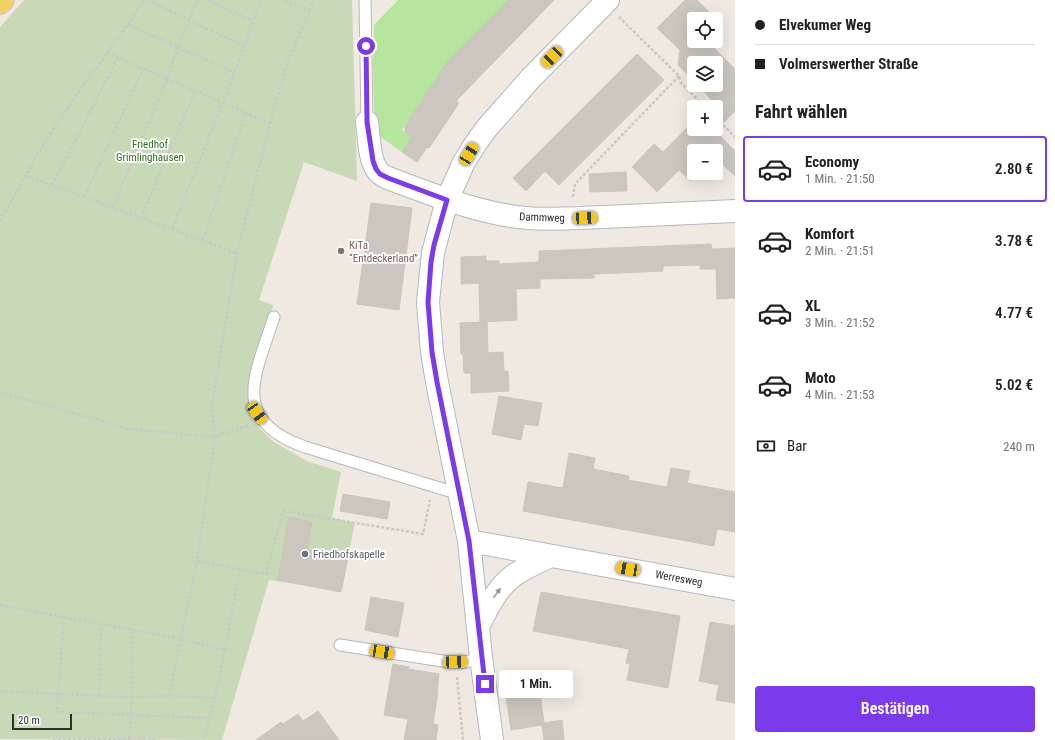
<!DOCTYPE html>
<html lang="de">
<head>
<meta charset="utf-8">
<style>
	:root { --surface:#fff; --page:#f2f2f2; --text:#222; --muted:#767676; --line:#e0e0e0; --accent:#7c3aed }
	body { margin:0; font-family:"Roboto Condensed",sans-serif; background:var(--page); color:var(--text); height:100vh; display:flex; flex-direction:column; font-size:15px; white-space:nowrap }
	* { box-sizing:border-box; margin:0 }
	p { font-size:13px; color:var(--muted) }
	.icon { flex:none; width:22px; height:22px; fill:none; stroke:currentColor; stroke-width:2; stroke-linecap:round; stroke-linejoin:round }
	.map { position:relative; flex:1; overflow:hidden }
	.details { display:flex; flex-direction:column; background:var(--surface); width:320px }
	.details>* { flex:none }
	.guide { display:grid; align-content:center; height:88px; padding:0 20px; background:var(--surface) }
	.controls { position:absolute; left:687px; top:12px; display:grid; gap:8px }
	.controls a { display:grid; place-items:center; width:36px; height:36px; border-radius:4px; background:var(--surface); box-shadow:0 4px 16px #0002; font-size:20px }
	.scale { position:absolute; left:12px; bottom:10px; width:60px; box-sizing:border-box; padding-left:4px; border:2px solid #2e2e2e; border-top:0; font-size:11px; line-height:14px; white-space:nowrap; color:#2e2e2e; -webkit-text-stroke:3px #fff; paint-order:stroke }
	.end { position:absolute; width:18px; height:18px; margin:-9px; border:5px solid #7c3aed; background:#fff; box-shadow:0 0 0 2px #fff }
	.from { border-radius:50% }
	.bubble { position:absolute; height:28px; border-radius:4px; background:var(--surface); box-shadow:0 4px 16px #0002; font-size:13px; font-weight:600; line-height:28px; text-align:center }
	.car { position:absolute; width:12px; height:24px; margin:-12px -6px; border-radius:5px; box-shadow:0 0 3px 1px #0007; background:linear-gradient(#f5c518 24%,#345 0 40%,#f5c518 0 76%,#345 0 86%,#f5c518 0) }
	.guide b { display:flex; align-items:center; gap:14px; height:38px; font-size:15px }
	.guide b+b { border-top:1px solid var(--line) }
	.guide i { width:10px; height:10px; background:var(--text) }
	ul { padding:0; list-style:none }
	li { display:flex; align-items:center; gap:12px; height:66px; margin:0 8px 6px; padding:0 12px; border:2px solid transparent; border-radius:4px }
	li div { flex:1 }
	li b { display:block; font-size:15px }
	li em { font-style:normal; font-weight:600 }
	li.on { border-color:var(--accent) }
	li>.icon { width:36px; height:36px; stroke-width:1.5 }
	h2 { padding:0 20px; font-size:18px; line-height:48px }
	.pay { display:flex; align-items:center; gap:10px; height:44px; padding:0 20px; font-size:15px }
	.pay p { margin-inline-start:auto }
	.action { display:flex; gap:8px; margin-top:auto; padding:8px 20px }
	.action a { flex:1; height:46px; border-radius:4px; background:var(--accent); color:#fff; font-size:16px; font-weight:600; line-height:46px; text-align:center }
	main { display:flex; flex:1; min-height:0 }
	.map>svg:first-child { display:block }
</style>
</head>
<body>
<main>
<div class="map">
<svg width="735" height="740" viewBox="0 0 735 740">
	<rect width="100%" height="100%" fill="#efe9e1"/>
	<!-- green -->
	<path fill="#b6e59e" d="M398,0H508L445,65L454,74L432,85L402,130L412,137L402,152L375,133L373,64L374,25Z"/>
	<!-- cemetery -->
	<path fill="#c8d9b8" d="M24,0H352L357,181L304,162L259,300L273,305L248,387L250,416L254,423L274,442L307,461L341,472L332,518L355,523L341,591L269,580L222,740L0,739V27Z"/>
	<!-- building -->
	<path fill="#cbc7bf" stroke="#cbc5ba" d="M508,0H554L456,101L459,103L429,148L427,147L417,162L402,152L412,137L405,132V126L447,62Z
		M685,0H697L722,25L716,32V19H694V41H707L735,69V111L715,131L735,151V176L716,158V151H694V173H699L691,181L679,170L657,192L632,167L654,144L663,152L694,121V129H716V107H708L713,102L699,85H716V63H694V80L678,65L680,50L657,28Z
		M637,54L664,80L559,185L545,171L526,191L513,178Z
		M626,172L627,191L590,192L589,174Z
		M371,203L412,208L399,310L357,304Z
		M711,244L712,249L735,248V298L717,299L716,269H700V265L663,266V271L594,274V278L540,279V288L516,289L517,320L480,322L479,283L461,284V257L486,256V261H499V264L539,262V251Z
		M487,322L488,353L503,352L504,371H508L509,391L471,393V373H464L463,354H461L460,323Z
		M499,396L542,403L538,426L524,424L521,440L492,434Z
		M569,453L595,458L593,469L629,476L628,480L667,487L671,468L690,471L687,483L735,492V532L717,529L714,546L523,511L528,482L563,488Z
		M343,494L390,502L387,519L340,511Z
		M289,517L312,522L307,550L348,558L341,592L278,580Z
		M541,592L680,616L668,688L627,680L630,664L626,663L629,649L533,631Z
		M371,597L404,603L398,637L365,630Z
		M710,622L735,626V703L716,700L719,685L699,681Z
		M393,664L409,667L408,669L439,674L437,692H438L433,724L438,725L436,740H404L408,719L384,715Z
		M537,671L544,723L562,720L564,740H544L542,725L511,730L503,676Z
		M318,711L339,740H256L281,722L283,724L298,714L303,721Z"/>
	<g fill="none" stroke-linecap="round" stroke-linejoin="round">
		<!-- lane casing -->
		<g stroke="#b4b7c1" stroke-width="13">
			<path id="lane" d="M365,0L367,122
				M274,317C255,376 229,420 305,447L459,494
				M340,645L449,662H466L481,657"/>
		</g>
		<!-- street casing -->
		<g stroke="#b4b7c1" stroke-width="24">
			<path id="street" d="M367,122C369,135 369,158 376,168C378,173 383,176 388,178C428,193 468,209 510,216C541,221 573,218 604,217C648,215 691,213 735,211
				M469,541L735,589
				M478,627C487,609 496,589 513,576C524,568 538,562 551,556
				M492,740L481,657L469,541L437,382L432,352L428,302L433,253L447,200L464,162L474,146L486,129L531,78L608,0"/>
		</g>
		<!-- primary casing -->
		<g stroke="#c9c9c9" stroke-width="24">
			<path id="primary" d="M0,3L3,0"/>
		</g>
		<!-- path -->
		<path stroke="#c9c9c9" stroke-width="2.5" stroke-dasharray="3 2" stroke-linecap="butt" d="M147,0L244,46
			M207,0L253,21
			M285,0L310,11
			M619,17L679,76L681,83L705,107
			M128,25L234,72
			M107,53L270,123
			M716,118L735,137
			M26,176L237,253
			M52,185L118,58
			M84,197L143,69
			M573,197L575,184L679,76
			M113,207L167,79L178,47L197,0
			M141,218L195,91
			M0,221C17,192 32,163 50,134C79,88 115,46 144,0
			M172,229L223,103L261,0
			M203,240L246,113
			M0,392L129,429L215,437L212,406L237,253L270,123L288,61L314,0
			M197,561L266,574L283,511L423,534L430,500
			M0,605L181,639L225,650L215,698L169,696L126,697L0,691
			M64,617L57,712L209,718L204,740
			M225,650L240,569
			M457,677L463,740
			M99,696L101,624
			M169,696L197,561L215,437L249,425
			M209,718L215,698
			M129,739L132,697V630
			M53,740L129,739L156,740"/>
		<!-- lane -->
		<use href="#lane" stroke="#fff" stroke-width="11"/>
		<!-- street -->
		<use href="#street" stroke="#fff" stroke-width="22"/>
		<!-- primary -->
		<use href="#primary" stroke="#f2d163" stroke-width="22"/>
	</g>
	<!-- one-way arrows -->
	<defs><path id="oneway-solid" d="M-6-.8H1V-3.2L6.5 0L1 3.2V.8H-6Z"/></defs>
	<use fill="#969696" href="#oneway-solid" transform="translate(497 593) rotate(-55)"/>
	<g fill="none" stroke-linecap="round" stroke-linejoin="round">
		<!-- route -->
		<path stroke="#7c3aed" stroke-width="5" d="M366,46L367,122L373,161L376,169L380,174L388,178L447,200L434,245L431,262L428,302L432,352L437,382L469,541L485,684"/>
	</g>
	<!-- markers -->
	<circle fill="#8d6e63" stroke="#fff" stroke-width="1.5" cx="341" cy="251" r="4"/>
	<circle fill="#6b7280" stroke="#fff" stroke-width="1.5" cx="305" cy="554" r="4"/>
	<g text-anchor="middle" stroke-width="3.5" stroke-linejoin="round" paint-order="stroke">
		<!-- park labels -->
		<g font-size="11" fill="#2c6e1b" stroke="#fff">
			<text x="150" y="148">Friedhof<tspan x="150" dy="13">Grimlinghausen</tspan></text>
		</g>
		<!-- street labels -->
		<g font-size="11" fill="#2e2e2e" stroke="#fff">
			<text transform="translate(542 217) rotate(2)" y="4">Dammweg</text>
			<text transform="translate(679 578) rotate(10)" y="4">Werresweg</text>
		</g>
		<!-- education labels -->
		<g font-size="11" fill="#785e54" stroke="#fff" text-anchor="start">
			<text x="349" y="249">KiTa<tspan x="349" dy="13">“Entdeckerland”</tspan></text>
		</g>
		<!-- worship labels -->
		<g font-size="11" fill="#5b616d" stroke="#fff" text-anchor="start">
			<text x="313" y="558">Friedhofskapelle</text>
		</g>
	</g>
</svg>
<div class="controls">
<a><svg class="icon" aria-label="locate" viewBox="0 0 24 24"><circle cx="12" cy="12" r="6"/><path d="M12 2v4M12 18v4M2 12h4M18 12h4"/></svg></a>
<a><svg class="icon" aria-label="layers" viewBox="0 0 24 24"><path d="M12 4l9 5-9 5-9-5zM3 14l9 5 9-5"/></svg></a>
<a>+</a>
<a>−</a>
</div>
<div class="scale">20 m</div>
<i class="end from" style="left:366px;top:46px"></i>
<i class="end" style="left:485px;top:684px"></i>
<div class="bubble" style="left:499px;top:670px;width:74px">1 Min.</div>
<i class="car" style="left:552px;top:57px;rotate:225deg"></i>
<i class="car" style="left:469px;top:154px;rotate:32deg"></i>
<i class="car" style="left:585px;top:218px;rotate:87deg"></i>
<i class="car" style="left:257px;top:413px;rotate:145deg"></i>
<i class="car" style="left:628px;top:569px;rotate:280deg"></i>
<i class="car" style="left:382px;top:652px;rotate:99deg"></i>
<i class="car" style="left:455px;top:662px;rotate:88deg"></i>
</div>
<section class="details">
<div class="guide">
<b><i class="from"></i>Elvekumer Weg</b>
<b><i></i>Volmerswerther Straße</b>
</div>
<h2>Fahrt wählen</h2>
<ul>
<li class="on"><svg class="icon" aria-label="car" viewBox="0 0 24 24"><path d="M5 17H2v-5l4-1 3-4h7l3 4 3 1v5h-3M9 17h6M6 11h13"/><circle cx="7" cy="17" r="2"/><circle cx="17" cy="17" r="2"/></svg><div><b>Economy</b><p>1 Min. · 21:50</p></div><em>2.80 €</em></li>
<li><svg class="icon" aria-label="car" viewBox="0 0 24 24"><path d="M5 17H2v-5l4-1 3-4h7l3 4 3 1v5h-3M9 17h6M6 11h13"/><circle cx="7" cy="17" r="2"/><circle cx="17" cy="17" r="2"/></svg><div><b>Komfort</b><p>2 Min. · 21:51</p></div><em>3.78 €</em></li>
<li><svg class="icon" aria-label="car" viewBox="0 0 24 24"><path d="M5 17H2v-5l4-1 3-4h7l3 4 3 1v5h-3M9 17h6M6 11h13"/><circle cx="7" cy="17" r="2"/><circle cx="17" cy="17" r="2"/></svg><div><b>XL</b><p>3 Min. · 21:52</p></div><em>4.77 €</em></li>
<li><svg class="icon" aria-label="car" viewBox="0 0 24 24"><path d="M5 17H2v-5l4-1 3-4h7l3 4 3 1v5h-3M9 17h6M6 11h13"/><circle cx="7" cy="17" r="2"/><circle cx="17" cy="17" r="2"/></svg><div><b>Moto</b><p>4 Min. · 21:53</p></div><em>5.02 €</em></li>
</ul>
<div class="pay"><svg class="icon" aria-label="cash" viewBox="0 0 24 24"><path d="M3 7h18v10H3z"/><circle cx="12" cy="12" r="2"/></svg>Bar<p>240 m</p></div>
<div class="action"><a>Bestätigen</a></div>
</section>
</main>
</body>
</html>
